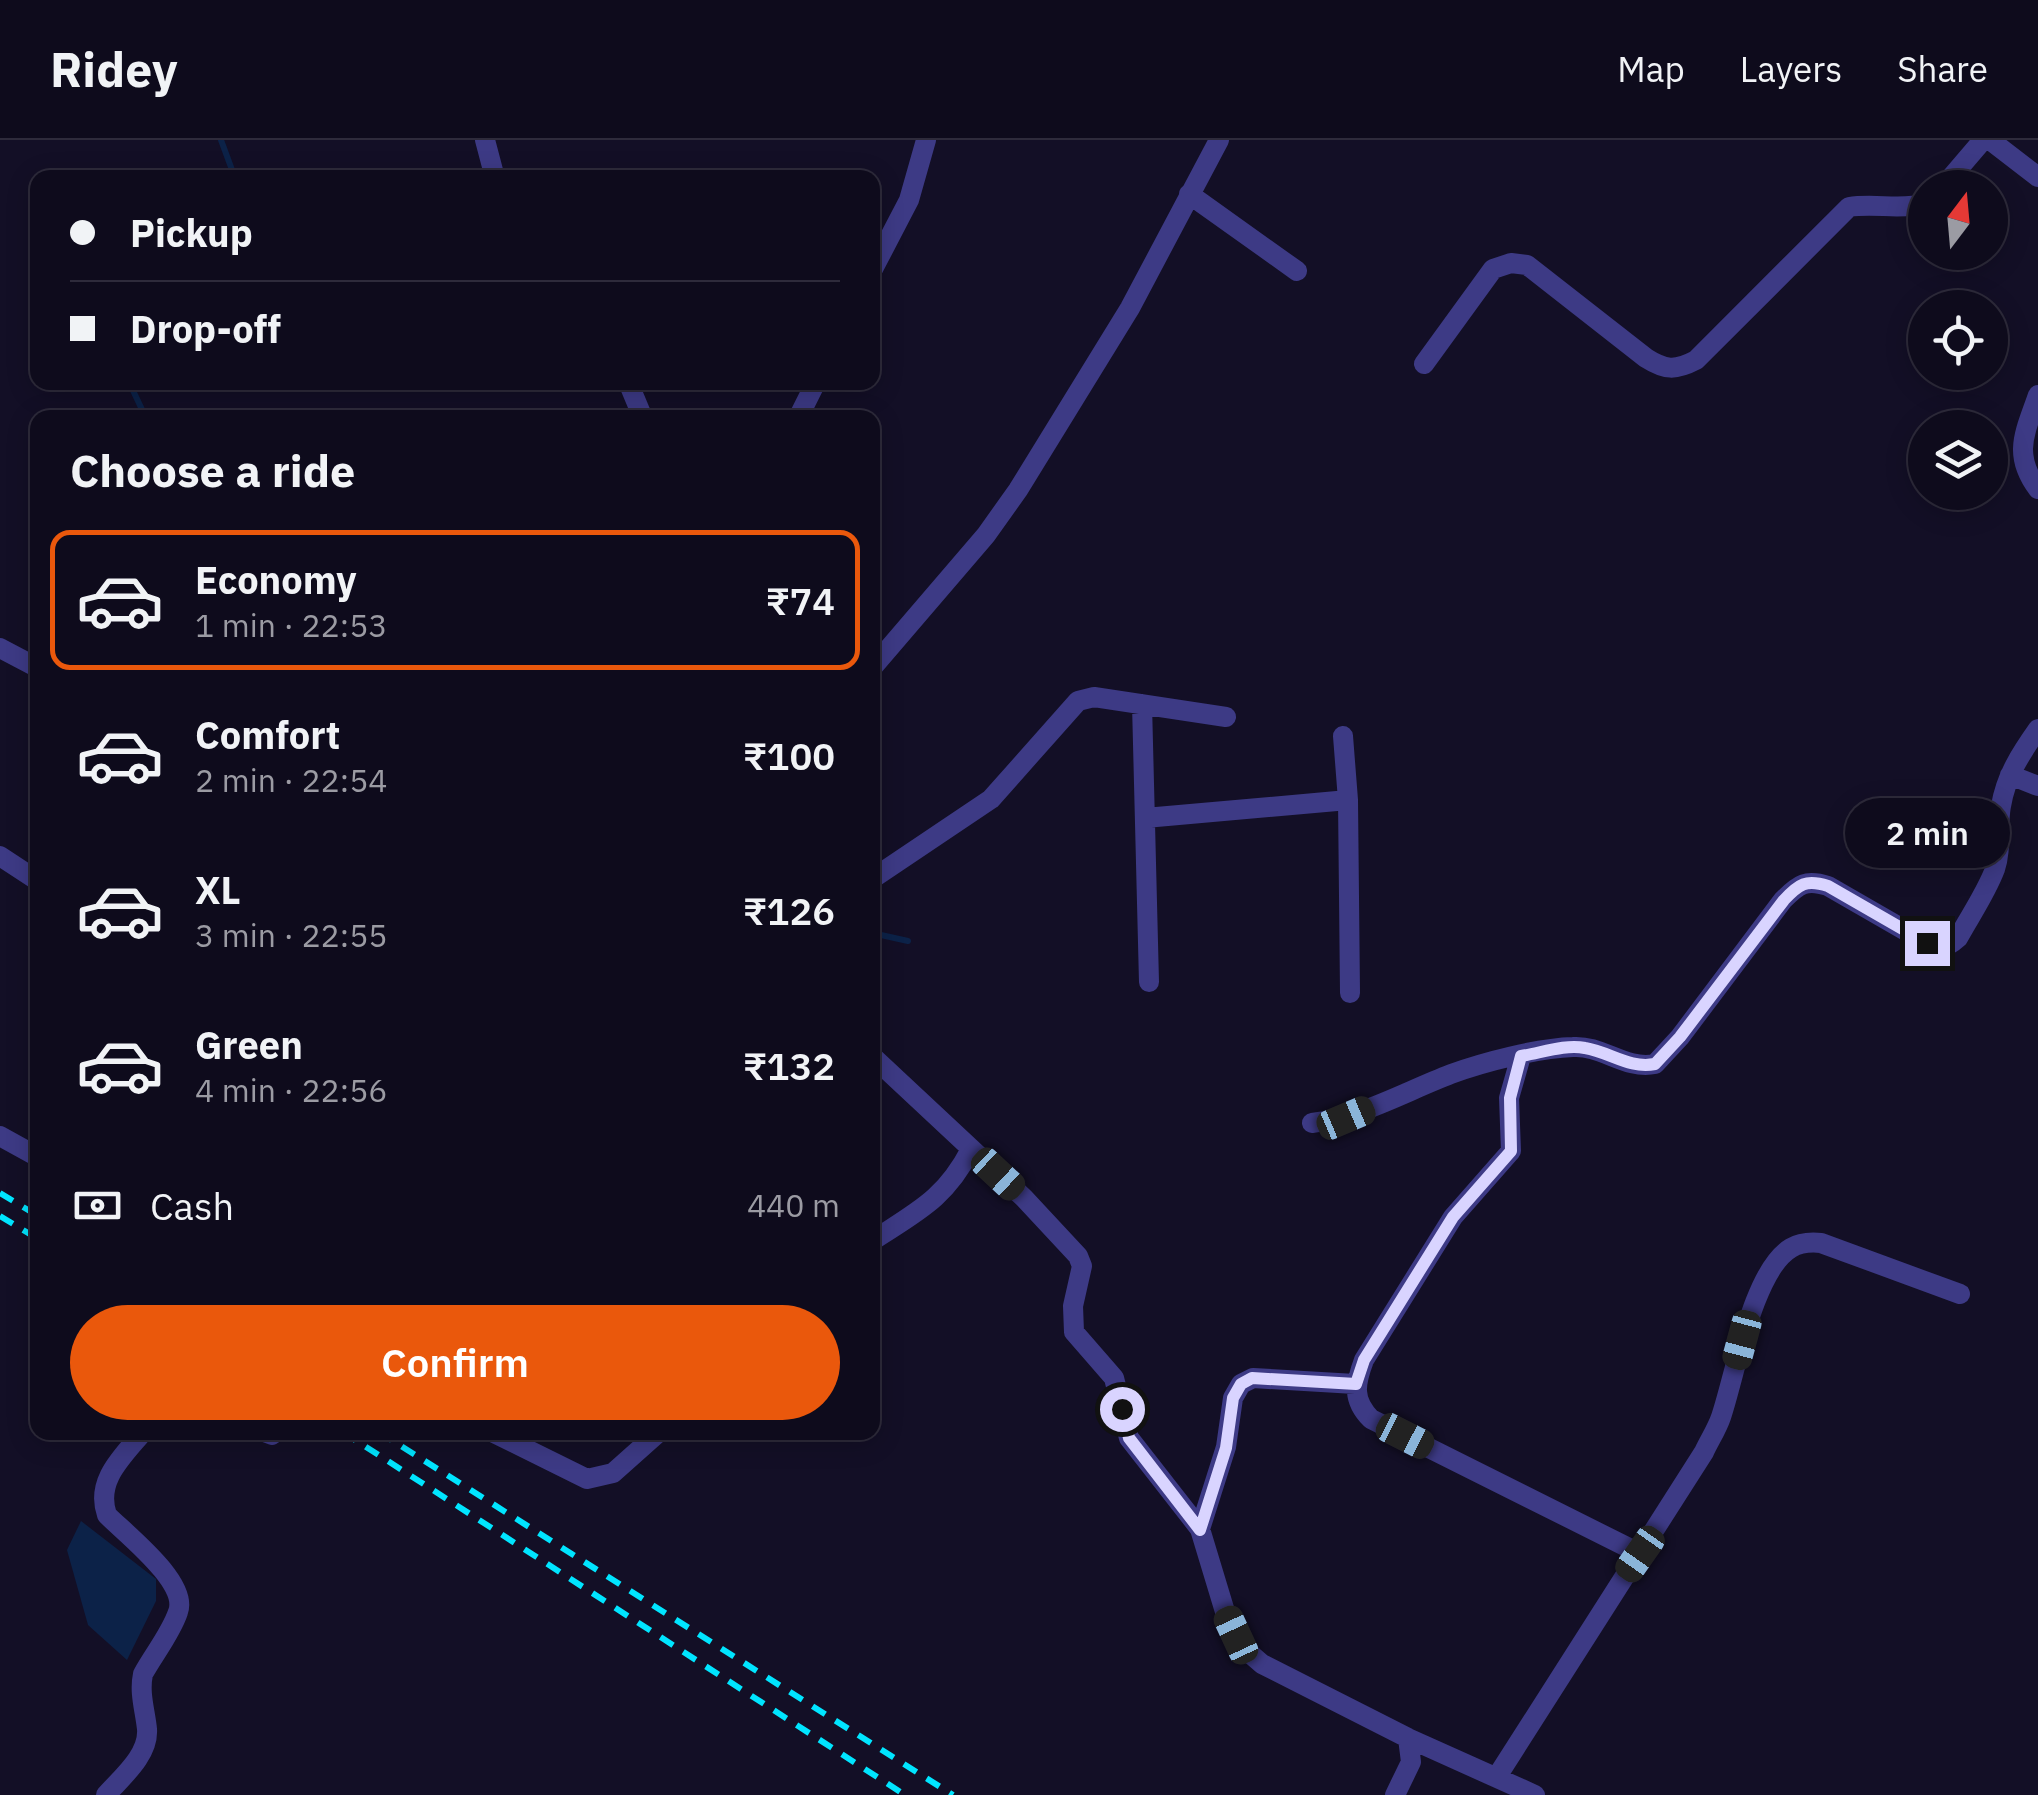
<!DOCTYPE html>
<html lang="en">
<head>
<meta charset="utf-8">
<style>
	:root { --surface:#0e0b1c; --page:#1c1929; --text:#f1f3f6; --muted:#9b9ba3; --line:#2e2b3b; --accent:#ea580c }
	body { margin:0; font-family:"IBM Plex Sans",sans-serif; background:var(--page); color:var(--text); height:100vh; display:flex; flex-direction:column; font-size:38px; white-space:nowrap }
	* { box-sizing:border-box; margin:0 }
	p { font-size:32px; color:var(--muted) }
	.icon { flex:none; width:55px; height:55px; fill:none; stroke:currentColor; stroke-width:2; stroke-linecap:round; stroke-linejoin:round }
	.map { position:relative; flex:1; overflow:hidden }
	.panel { position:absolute; left:30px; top:270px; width:850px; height:1030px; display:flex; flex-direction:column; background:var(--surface); border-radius:20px; box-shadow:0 5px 25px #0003,0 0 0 2px var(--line) }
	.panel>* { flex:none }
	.guide { position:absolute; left:30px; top:30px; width:850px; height:220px; border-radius:20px; box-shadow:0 5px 25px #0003,0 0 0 2px var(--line); display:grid; align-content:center; height:220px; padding:0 40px; background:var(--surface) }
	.needle { width:65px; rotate:16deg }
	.buttons { position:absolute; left:1908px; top:30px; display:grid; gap:20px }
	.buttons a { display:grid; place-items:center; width:100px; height:100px; border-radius:50%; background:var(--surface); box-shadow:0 5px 25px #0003,0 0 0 2px var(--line); font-size:50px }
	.end { position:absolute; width:45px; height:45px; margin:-22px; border:12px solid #d9d4ff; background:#111; box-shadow:0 0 0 5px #111 }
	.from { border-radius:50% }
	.bubble { position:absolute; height:70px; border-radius:35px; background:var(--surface); box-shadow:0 5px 25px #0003,0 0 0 2px var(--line); font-size:32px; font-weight:600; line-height:70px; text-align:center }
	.car { position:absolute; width:30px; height:60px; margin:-30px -15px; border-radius:12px; box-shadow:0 0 8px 2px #0007; background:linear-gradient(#222 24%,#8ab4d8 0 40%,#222 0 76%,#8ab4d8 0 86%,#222 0) }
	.guide b { display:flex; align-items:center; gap:35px; height:95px; font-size:38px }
	.guide b+b { border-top:2px solid var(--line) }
	.guide i { width:25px; height:25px; background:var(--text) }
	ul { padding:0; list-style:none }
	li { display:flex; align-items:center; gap:30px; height:140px; margin:0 20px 15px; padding:0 20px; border:5px solid transparent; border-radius:20px }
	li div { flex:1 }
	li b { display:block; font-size:38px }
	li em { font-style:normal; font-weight:600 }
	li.active { border-color:var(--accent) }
	li>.icon { width:90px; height:90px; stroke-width:1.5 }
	h2 { padding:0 40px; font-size:45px; line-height:120px }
	.pay { display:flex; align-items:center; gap:25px; height:110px; padding:0 40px; font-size:38px }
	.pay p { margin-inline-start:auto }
	.primary-button { display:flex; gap:20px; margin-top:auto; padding:20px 40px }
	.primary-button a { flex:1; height:115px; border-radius:60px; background:var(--accent); color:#fff; font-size:40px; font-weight:600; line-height:115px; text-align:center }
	header { display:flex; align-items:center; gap:60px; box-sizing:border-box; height:140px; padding:0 50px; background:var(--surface); border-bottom:2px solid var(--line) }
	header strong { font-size:48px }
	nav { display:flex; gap:55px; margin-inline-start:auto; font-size:35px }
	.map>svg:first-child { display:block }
</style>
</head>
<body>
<header>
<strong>Ridey</strong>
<nav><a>Map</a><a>Layers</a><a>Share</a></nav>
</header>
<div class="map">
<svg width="2038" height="1655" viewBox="0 0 2038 1655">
	<rect width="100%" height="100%" fill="#130f26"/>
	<!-- water -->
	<path fill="#0c2248" d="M81,1381L156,1439V1461L127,1520L88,1485L67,1410Z"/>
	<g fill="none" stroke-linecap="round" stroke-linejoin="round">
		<!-- stream -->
		<path stroke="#0c2248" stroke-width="6" d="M221,0L235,38
			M129,242L146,278
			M872,793L908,801"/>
		<!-- street -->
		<path stroke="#3d3a85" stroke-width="20" d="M485,0L495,38
			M1990,0L2038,37
			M1942,48L1983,0
			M1189,54L1297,131
			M872,131L909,60L926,0
			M1424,224L1493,129L1511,123L1527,125L1646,218C1665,230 1675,231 1696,220L1849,67C1874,63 1900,70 1925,64
			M628,242L643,278
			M2038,255C2025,293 2012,314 2038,349
			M798,278L816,242
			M0,508L38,528
			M872,528L986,395L1018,350L1130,168L1219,0
			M1142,564L1149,842
			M1343,596L1348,660L1350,853
			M2010,635L2038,646
			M1145,678L1348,660
			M0,716L38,741
			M872,739L991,659L1078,561L1094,557L1226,577
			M872,916L1024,1058L1078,1116L1082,1126L1073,1166L1074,1192L1114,1238L1129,1298L1200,1389L1226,1475L1247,1511L1262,1524L1408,1598L1535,1655
			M1521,916L1509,958L1511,1011L1453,1077L1364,1220C1355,1244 1352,1260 1371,1279L1641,1414
			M1312,983C1362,977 1404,952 1451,934C1484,922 1538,908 1573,907C1602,905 1625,930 1655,924L1680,897L1783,760C1799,744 1806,739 1828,746L1927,803C1941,808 1946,809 1958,798C1970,776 1986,753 1995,729C2002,708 1997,687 2001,666C2006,636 2021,613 2038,589
			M0,996L38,1017
			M872,1101C918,1071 945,1059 971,1009
			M264,1292L272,1295
			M492,1292L587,1339L613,1333L659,1292
			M1200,1389L1226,1307L1233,1258L1241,1244L1253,1238L1355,1244
			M1498,1635L1704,1312C1709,1301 1717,1289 1721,1277C1735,1236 1753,1130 1791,1108C1801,1102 1811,1102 1821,1103L1960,1154
			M106,1655C122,1637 149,1615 147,1589C145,1570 139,1553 143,1534C154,1514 171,1493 178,1472C189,1443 127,1395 107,1375C95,1341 122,1317 143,1292
			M1395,1655L1411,1622L1408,1598"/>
		<!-- rail -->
		<path stroke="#00e5ff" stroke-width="6" stroke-dasharray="15 12" stroke-linecap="butt" d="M0,1053L38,1076
			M0,1076L38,1099
			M343,1292L905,1655
			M379,1292L953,1655"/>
	</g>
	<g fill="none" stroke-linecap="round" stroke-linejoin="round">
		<!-- route -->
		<path stroke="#d9d4ff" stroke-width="12" d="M1122,1269L1129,1298L1200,1390L1226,1308L1233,1258L1241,1244L1252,1238L1356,1244L1364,1220L1453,1077L1511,1011L1510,958L1521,916C1541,913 1565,904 1585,908C1610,912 1629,929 1655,924L1680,897L1784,760C1799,744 1806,739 1828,746L1927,803"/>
	</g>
</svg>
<div class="buttons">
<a><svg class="needle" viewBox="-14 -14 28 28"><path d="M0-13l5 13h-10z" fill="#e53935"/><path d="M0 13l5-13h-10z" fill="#9b9ba3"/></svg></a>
<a><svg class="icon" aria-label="locate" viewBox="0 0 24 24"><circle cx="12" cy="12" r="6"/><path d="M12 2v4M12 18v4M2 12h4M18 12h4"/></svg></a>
<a><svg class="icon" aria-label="layers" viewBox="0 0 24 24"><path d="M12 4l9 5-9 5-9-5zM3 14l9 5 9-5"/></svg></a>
</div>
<i class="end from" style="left:1122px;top:1269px"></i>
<i class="end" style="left:1927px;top:803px"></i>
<div class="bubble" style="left:1845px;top:658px;width:165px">2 min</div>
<i class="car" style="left:1346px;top:978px;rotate:67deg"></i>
<i class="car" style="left:998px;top:1034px;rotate:133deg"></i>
<i class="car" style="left:1742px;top:1200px;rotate:195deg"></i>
<i class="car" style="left:1405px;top:1296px;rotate:117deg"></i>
<i class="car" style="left:1640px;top:1414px;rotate:215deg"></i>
<i class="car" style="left:1236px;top:1495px;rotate:335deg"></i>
<div class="guide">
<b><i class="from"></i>Pickup</b>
<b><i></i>Drop-off</b>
</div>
<section class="panel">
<h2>Choose a ride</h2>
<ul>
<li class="active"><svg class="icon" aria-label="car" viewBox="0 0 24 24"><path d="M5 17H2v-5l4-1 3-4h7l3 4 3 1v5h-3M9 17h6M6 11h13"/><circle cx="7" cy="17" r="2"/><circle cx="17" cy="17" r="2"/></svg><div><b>Economy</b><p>1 min · 22:53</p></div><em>₹74</em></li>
<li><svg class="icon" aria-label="car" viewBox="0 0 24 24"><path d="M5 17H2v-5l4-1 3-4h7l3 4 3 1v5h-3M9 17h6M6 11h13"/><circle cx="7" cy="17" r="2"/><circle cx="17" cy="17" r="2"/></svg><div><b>Comfort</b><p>2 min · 22:54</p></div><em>₹100</em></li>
<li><svg class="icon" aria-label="car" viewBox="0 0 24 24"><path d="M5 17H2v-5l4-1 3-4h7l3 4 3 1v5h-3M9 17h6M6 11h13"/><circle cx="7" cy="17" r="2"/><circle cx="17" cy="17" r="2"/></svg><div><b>XL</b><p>3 min · 22:55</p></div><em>₹126</em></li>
<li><svg class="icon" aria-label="car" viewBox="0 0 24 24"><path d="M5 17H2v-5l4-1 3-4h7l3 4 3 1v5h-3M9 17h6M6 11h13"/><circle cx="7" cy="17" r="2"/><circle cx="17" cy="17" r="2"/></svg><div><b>Green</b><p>4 min · 22:56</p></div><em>₹132</em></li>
</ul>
<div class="pay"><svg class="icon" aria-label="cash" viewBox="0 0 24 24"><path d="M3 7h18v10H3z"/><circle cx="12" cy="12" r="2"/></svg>Cash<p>440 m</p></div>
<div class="primary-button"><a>Confirm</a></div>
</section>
</div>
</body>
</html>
